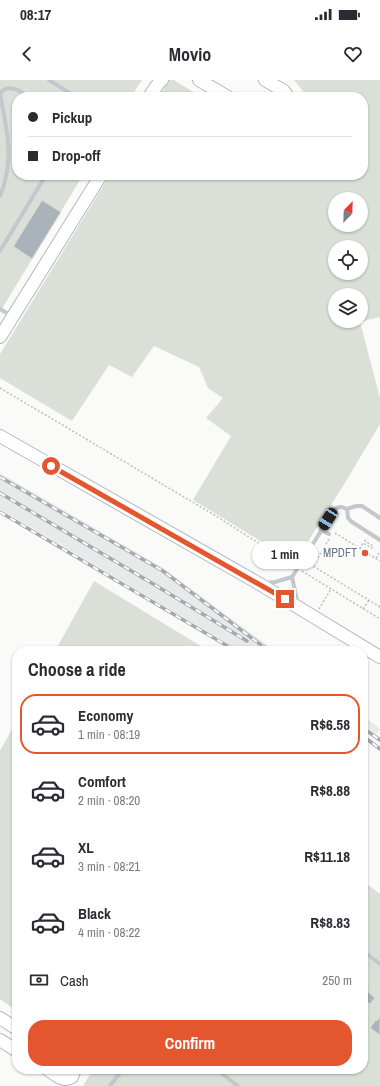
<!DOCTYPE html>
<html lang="en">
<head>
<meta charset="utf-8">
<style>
	:root { --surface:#fff; --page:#f2f2f3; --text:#2b2b33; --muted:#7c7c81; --line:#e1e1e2; --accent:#e4572e }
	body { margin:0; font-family:"Archivo Narrow",sans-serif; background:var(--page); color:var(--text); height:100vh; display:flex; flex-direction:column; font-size:15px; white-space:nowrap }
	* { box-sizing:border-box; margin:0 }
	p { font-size:13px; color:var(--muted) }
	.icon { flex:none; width:22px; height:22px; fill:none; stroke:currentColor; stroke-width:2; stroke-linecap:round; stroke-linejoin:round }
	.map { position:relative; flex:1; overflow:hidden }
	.panel { position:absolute; left:12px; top:566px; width:356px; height:428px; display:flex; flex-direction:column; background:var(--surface); border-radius:16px; box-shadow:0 1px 3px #0004 }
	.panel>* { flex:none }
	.hud { position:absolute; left:12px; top:12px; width:356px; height:88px; border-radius:16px; box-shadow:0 1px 3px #0004; display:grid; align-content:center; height:88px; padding:0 16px; background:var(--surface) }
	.needle { width:26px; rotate:23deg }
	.buttons { position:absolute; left:328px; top:112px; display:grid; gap:8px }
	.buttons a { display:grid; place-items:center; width:40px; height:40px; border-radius:50%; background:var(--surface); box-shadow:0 1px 3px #0004; font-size:20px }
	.end { position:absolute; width:18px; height:18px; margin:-9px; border:5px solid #e4572e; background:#fff; box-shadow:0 0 0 2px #fff }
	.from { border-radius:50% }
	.bubble { position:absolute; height:28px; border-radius:14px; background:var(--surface); box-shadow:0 1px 3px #0004; font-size:13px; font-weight:700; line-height:28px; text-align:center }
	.car { position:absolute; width:12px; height:24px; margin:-12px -6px; border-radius:5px; box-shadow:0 0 3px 1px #0007; background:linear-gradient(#222 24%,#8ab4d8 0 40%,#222 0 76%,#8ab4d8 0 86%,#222 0) }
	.hud b { display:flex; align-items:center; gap:14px; height:38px; font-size:15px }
	.hud b+b { border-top:1px solid var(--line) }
	.hud i { width:10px; height:10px; background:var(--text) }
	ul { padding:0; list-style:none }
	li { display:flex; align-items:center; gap:12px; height:60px; margin:0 8px 6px; padding:0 8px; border:2px solid transparent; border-radius:16px }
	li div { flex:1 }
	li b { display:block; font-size:15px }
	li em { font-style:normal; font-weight:700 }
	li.on { border-color:var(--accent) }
	li>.icon { width:36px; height:36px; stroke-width:1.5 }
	h2 { padding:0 16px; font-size:18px; line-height:48px }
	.pay { display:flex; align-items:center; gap:10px; height:44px; padding:0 16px; font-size:15px }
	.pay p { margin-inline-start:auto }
	.action { display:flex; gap:8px; margin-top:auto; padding:8px 16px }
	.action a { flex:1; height:46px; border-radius:16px; background:var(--accent); color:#fff; font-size:16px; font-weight:700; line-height:46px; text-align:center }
	.status { display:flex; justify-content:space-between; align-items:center; height:28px; padding:0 20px; background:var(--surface); direction:ltr }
	.status svg { height:11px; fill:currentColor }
	header { display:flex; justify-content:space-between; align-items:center; height:52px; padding:0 16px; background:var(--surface); font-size:18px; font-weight:700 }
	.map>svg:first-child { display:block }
</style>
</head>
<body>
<div class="status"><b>08:17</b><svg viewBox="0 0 49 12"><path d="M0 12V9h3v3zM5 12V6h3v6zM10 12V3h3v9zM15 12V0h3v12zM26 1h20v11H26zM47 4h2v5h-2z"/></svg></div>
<header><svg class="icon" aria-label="back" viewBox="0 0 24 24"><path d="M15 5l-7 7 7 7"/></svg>Movio<svg class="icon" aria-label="heart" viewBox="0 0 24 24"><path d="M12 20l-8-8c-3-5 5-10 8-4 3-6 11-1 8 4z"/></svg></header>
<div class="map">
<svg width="380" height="1006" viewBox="0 0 380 1006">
	<rect width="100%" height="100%" fill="#fafaf8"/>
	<!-- built -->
	<path fill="#e8e9e9" d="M0,393L163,488L275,571H240L0,429Z
		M363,636L380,649L376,654L363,645Z"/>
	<!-- green -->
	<path fill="#dadfd7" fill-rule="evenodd" d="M0,0H142L131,17H17V95H83L0,232Z
		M169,0H174L201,17H158Z
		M294,0H380V237L360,242L380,318V344L343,406L295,482L193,420L231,356L206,338L223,318L208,308L199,287L154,266L132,297L109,285L72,341L0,298V274L110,95H363V17H308ZM335,119H361V145H335ZM335,167H361V193H335ZM335,215H361V241H335Z
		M94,501L209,571H55Z
		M17,640V931L0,919V671Z
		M363,801L380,814V1006H83L93,989H363Z"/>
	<!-- building -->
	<path fill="#aab3b9" stroke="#dcdcda" d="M42,120L61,132L32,179L13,166Z
		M42,120L61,132L32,179L13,167Z
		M363,904L369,908L367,911L375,918L370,924L363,919Z
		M380,936V955L370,948L376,940L377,941Z"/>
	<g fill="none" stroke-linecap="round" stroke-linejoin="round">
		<!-- secondary casing -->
		<g stroke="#b3babf" stroke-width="14">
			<path id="secondary" d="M199,0L228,17
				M265,0L284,11L288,17
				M149,17L160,1L162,0
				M0,257L101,95
				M0,356L258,503L380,577
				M0,938L17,949
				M0,960L17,971
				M47,989C54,994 63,1003 72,997L75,989"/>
		</g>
		<!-- path -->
		<path stroke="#bbbfc2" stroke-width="1.5" stroke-dasharray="2 2" stroke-linecap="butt" d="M0,308L216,436L293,485
			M335,453L380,481
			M329,459L313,486L380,527
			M360,469L363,463L372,468L373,466L365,461L367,458
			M376,478L380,471
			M302,491L380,539
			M319,529L331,509
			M363,529L369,520"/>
		<!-- lane -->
		<path stroke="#c3c8cc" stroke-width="4" d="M49,0L76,17
			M0,116C15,80 7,50 0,14L1,12C8,5 21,9 26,17
			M0,171L46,95
			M0,229L12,236
			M380,438L362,426H356L347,429L348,438L352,442L380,460
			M321,450L329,454
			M292,497L298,525
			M265,503L275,502L292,497L335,429C340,426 342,427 347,429
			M363,871L380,884
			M216,989L238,1006
			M110,1006L123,989"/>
		<!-- secondary -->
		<use href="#secondary" stroke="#fff" stroke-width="12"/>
		<!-- rail casing -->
		<g stroke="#a2aab0" stroke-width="3.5">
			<path id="rail" d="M0,397L163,491L269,571
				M0,413L155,505L247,561
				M0,432L236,571
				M363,648L380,660
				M363,656L380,669"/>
		</g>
		<!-- rail -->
		<use href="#rail" stroke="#fff" stroke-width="2" stroke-dasharray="6" stroke-linecap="butt"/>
	</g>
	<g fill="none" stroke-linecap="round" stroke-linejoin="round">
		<!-- route -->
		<path stroke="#e4572e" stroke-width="5" d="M51,386L285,519"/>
	</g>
	<!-- markers -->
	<circle fill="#e4572e" stroke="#fff" stroke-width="1.5" cx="365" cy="473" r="4"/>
	<g text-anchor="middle" stroke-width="4" stroke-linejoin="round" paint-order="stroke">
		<!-- poi labels -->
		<g font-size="12" fill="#657683" stroke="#fff" text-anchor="end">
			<text x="357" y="477">MPDFT</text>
		</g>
	</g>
</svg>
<div class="buttons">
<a><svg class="needle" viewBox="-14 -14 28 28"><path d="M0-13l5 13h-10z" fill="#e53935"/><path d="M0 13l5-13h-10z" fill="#7c7c81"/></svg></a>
<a><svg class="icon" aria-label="locate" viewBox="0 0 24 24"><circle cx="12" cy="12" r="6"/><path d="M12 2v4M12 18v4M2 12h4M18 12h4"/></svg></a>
<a><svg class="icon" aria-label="layers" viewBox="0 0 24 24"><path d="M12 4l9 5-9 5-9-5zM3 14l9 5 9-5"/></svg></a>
</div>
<i class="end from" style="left:51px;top:386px"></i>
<i class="end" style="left:285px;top:519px"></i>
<div class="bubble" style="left:252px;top:461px;width:66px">1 min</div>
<i class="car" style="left:328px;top:439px;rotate:213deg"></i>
<div class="hud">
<b><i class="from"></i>Pickup</b>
<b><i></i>Drop-off</b>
</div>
<section class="panel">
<h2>Choose a ride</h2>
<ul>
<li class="on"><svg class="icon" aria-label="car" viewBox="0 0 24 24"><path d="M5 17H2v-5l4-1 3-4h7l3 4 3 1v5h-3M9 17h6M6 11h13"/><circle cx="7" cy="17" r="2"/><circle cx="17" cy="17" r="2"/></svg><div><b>Economy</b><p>1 min · 08:19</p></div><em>R$6.58</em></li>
<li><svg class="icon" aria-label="car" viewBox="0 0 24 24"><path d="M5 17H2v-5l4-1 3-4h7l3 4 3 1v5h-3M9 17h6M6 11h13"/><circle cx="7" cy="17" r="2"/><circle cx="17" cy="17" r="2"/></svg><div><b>Comfort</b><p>2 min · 08:20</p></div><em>R$8.88</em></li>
<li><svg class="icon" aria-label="car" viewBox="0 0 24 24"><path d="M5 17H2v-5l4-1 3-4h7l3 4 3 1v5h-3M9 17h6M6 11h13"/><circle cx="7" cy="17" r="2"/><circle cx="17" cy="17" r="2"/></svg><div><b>XL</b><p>3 min · 08:21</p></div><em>R$11.18</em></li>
<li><svg class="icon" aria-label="car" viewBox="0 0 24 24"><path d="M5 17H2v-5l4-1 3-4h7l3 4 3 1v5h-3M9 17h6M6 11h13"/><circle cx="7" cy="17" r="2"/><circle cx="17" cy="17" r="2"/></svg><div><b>Black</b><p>4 min · 08:22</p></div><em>R$8.83</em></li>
</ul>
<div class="pay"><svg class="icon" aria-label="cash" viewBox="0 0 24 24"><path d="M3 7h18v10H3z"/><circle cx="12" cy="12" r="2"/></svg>Cash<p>250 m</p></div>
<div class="action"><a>Confirm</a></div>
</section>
</div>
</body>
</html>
